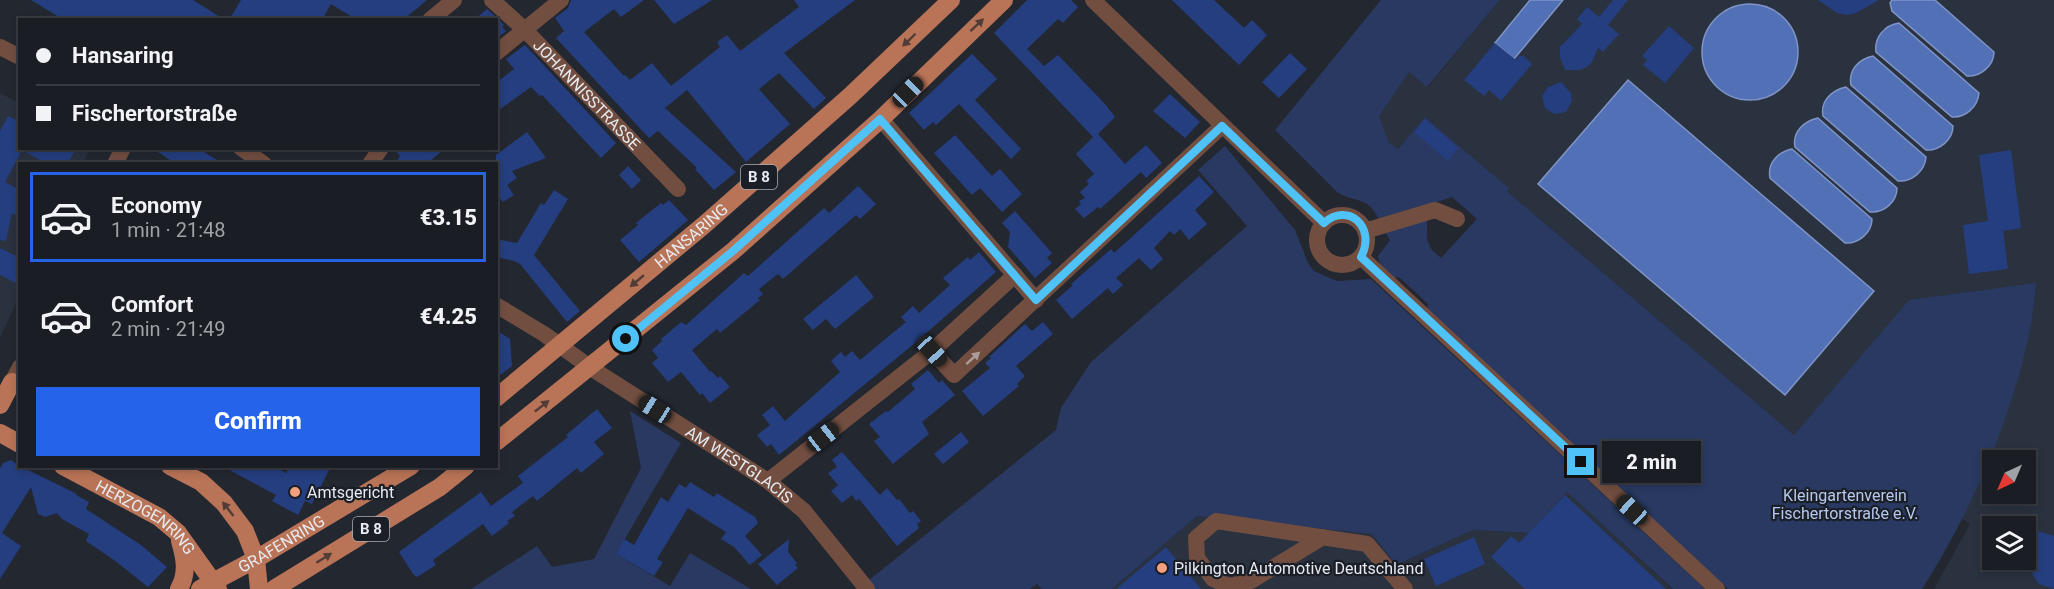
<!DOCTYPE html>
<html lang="en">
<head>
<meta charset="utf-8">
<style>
	:root { --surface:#1a1d24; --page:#23262c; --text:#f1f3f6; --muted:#9fa2a6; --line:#383b41; --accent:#2563eb }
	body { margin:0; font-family:Roboto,sans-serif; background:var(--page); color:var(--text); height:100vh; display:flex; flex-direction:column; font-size:22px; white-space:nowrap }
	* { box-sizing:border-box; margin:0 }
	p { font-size:20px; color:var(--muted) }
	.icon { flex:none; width:33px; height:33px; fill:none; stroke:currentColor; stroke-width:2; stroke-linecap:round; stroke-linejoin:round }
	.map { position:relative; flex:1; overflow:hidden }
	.details { position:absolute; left:18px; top:162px; width:480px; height:306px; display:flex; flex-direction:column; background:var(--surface); border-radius:0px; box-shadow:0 3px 9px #0003,0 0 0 2px var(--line) }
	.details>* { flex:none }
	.banner { position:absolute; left:18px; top:18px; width:480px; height:132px; border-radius:0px; box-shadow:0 3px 9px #0003,0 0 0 2px var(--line); display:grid; align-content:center; height:132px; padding:0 18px; background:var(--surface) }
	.needle { width:39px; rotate:224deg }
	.tools { position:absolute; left:1982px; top:450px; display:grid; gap:12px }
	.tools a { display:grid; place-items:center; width:54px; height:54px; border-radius:0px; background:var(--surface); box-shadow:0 3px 9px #0003,0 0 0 2px var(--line); font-size:30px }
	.end { position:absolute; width:27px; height:27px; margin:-14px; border:8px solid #4fc3f7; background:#111; box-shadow:0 0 0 3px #111 }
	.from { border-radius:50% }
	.bubble { position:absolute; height:42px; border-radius:0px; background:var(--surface); box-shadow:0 3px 9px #0003,0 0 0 2px var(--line); font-size:20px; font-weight:800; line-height:42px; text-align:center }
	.car { position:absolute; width:18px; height:36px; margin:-18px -9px; border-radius:8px; box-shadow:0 0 4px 2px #0007; background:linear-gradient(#222 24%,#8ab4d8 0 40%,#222 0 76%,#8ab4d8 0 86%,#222 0) }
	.banner b { display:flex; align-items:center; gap:21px; height:57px; font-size:22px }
	.banner b+b { border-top:2px solid var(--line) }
	.banner i { width:15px; height:15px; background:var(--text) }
	ul { padding:10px 0 0; list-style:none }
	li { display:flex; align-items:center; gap:18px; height:90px; margin:0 12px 9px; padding:0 6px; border:3px solid transparent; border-radius:0px }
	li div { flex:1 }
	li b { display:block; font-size:22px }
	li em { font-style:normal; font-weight:800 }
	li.current { border-color:var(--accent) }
	li>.icon { width:54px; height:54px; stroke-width:1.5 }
	.action { display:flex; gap:12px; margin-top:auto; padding:12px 18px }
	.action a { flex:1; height:69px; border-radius:0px; background:var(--accent); color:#fff; font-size:24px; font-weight:800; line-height:69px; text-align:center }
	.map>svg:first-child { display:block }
</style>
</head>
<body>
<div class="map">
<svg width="2054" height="589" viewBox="0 0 2054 589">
	<rect width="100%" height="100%" fill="#232730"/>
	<!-- built -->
	<path fill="#2a313f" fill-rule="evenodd" d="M1500,0H2054V589H1934L1970,524L1961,518L1971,496L1794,435L1506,190L1508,187L1425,117L1397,150L1389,143L1378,116L1409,71L1428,87ZM1992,460H2025V494H1992ZM1992,526H2025V560H1992Z
		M0,93L19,103L20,148L90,149L83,163L20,164L19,297L0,338Z
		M1567,491L1672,589H1112L1197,516L1372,534L1396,565L1473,530L1529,533Z"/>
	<!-- green -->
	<path fill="#293961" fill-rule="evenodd" d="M1381,0H1500L1427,87L1409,72L1379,116L1389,143L1398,149L1425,117L1509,188L1507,191L1794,435L1909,300L2036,283C2029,383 1976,505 1922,589H1728L1427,309L1428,304L1399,277L1393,279C1386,272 1379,266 1378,256L1390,240C1382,229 1379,213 1367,204C1357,198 1345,199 1336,191L1275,130ZM1452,197L1477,219L1441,258L1431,249L1427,239V210L1431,204Z
		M1225,146L1295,230L1308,263L1314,271L1337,281L1371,279L1705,589H1673L1567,492L1529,533L1473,530L1396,565L1372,534L1197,516L1112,589H1042L1037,584L1030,589H858L1056,430L1061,408L1091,362L1247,226L1198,170Z
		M630,411L681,443L616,554L670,586L690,553L751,589H471L537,546L552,567L594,559L641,468Z"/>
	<!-- water -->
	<path fill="#5270b6" stroke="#7f95c7" stroke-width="1.5" d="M1530,0H1563L1514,59L1495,43Z
		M1892,0H1935L1994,52C1994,66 1980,77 1967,76L1892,11L1890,3Z
		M1702 52a48 48 0 1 1 96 0a48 48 0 1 1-96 0Z
		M1899,23L1979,93C1978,107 1965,118 1952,117L1876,52C1874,37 1885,25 1899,23Z
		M1873,56L1953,126C1953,140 1939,151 1926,150L1851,85C1848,70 1859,59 1873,56Z
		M1628,80L1874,291L1785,395L1538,184Z
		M1846,87L1926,157C1925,171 1912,182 1898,181L1823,116C1820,101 1832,90 1846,87Z
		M1818,118L1897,188C1897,202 1884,213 1870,212L1795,147C1792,132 1804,121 1818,118Z
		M1792,149L1872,219C1872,233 1858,244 1845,243L1770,178C1767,163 1778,152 1792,149Z"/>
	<!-- building -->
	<path fill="#253e7f" d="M31,0H193L225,20H64Z
		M241,0H427L403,20H357L331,4L322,20H229Z
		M571,0H644L621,17L614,9L584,32L624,76L625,75L630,80L652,63L671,86L720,47L717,42L727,35L740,51L799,7L794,0H855L784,53L826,98L814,109L779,73L759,89L790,124L746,162L687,90L665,108L736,172L714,190L695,169L697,168L658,131L649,138L556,38L564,31L555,18L568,8Z
		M654,0H712L674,24Z
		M1027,0H1071L1078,7L1063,23L1058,19L1027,49L1044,66L1058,55L1105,104L1115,117L1098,134L1125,164L1146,145L1162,163L1146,178L1141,172L1100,209L1098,207L1084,218L1075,209L1081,204L1079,201L1085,198L1080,192L1089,184L1086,181L1094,174L1076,154L1093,137L994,33Z
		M1172,0H1214L1244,28L1252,20L1267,35L1239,65Z
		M1613,0H1628L1608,25L1619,34L1603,52L1598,48L1592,62L1587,67L1580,70H1565L1560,57V47L1582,24L1577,19L1587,7L1599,17Z
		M1818,0H1879L1856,13L1847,15L1837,13Z
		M487,9L504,25L502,27L506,31L496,39V20H474Z
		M1669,26L1694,48L1665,83L1643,65L1647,60L1642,56Z
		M1495,43L1516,60L1519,56H1524L1532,64L1501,101L1489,90L1484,96L1464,80Z
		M525,45L616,143L601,158L542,95L540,96L531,87L496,112V83L514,69L506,59Z
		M1290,53L1307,69L1279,98L1262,82Z
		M972,54L997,79L975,100L1021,149L1011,159L959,104L936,125L933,122L924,130L909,113Z
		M1561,82L1571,93L1572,101L1566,112L1554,114L1545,108L1542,96L1548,87Z
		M1170,94L1200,122L1185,138L1153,111Z
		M8,116L20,122V148H76L68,164H47L20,149V154L5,182L20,190V217L12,213L6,241L0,240V131Z
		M1425,119L1458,148L1448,161L1414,132Z
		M527,132L546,158L512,171L517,178L507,185L514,195L503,202L496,193V155Z
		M955,135L992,176L1000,169L1022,194L1002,212L980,188L972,195L934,153Z
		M152,148H198L223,164H176Z
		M393,148H445L427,164H395L400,156Z
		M2011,150L2021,228L2003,231L2008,269L1969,274L1963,225L1988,221L1979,155Z
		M628,166L641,180L632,189L619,175Z
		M1199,176L1214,192L1195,210L1207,224L1189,240L1180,229L1174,235L1170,231L1154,248L1163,259L1151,270L1139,258L1116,278L1123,285L1113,294L1108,288L1072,319L1056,300L1073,285L1071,284L1111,249L1114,253Z
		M858,186L876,204L860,219L856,215L783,279L778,274L759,289L763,294L758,298L760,300L720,333L717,329L692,350L710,372L711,371L718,378L720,376L730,387L710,403L702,393L700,395L681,372L668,382L652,363L658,358L652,350L662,341L661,339L681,322L686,325L744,273L748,276L824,208L829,213Z
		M554,190L568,199L534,255L580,311L567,322L520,264L514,261L496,257V239L517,243L541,203L544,205Z
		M669,200L688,220L639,262L620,240L638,225L636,223L661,203L663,205Z
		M1015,211L1052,253L1047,258L1052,263L1035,278L1008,247L1010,232L1002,223Z
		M0,248L20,258V285L0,275Z
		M979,252L996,272L915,343L779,455L771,444L767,447L757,435L770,425L762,415L773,406L785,421L840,372L831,361L841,352L845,357L852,351L860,360L906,322L901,317L913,306L919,313L950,285L943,278L968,257L970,260Z
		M856,275L874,297L835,329L826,319L813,330L803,319Z
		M1043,322L1053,334L1016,366L1025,376L1017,384L1019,386L983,416L962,391L990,368L985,363L991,358L989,357L1015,333L1025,324L1032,331Z
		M496,330L510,339L512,366L496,378Z
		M928,370L939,383L942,380L955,395L922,422L929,434L893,464L874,441L880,437L869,424L886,411L888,412L915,389L911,384Z
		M597,409L612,428L594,442L604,454L581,473L577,468L537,501L533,496L512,512L515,516L507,521L509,523L492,536L483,524L433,560L436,565L417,577L413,574L399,552L481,492L491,506L502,498L523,483L518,476L568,437L566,435Z
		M961,432L969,442L943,464L934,454Z
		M842,452L880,495L887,488L897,500L899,499L910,513L913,511L921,521L917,524L919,528L897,546L859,499L856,501L852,495L842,503L831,491L838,485L828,473L837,467L832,460Z
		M11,460L20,466L77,494L76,495L89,502L86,509L141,545L167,567L148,587L114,560L86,541L89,534L62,519L57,513L45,517L38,514L31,487L2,533L21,546L0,579V468L3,463Z
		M222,466H274L286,473L290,466H331L312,504L305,501L298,515L272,501L276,495Z
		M690,482L714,497L717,493L755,517L758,523L745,536L762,555L750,565L734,547L721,539L726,532L688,508L657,559L663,562L654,576L616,554L624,539L634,545L661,497L668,502L679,484L686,488Z
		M1565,495L1666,589H1525L1491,557L1511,536L1519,543Z
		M2025,527L2054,536V589L2039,584L2033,575L2030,564L2025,565Z
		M1474,537L1485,564L1436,586L1424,559Z
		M789,539L788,552L797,563L795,565L798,568L777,585L758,564Z
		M1166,547L1201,589H1116Z"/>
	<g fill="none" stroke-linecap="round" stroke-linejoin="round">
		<!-- minor -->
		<g stroke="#714e40" stroke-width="16">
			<path id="s1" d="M492,0L525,30L678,189"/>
			<path d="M1093,0L1324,223"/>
			<path d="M430,20L454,0"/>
			<path d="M0,47L20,57"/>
			<path d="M496,53L561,0"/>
			<path d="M881,119L1036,300"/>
			<path d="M241,148L264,164"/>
			<path d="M115,164L123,148"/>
			<path d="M370,164L381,148"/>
			<circle cx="1342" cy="240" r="25"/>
			<path d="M1365,231L1435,210L1457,219"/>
			<path d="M1361,257L1717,589"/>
			<path id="s2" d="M496,305L544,334L591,368L768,481L804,511L867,589"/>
			<path d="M932,351L954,375L1222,126"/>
			<path d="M12,382L20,367"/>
			<path d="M768,481L932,351L1015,275"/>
			<path d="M1323,537L1251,581L1229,586L1213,579L1197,558L1196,538L1216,521L1367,544L1405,589"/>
		</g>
		<!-- major -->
		<g stroke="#b97356" stroke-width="18">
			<path id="s3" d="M496,398L704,225L850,96L951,0"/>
			<path d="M0,405L12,382"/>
			<path d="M0,433L20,444"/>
			<path d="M496,442L733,251L881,119L1004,0"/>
			<path id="s4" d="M63,466L159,517L178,533L218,589"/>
			<path d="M170,466L201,482L224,503L245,531L256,559L259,589"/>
			<path d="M179,589C188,573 185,558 180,541"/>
			<path id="s5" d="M200,589L256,559L411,466"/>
			<path d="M274,589L440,487L466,466"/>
		</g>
	</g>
	<!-- one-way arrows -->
	<defs><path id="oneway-solid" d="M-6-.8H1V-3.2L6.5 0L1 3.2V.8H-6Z" transform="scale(1.5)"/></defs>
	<g fill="#523c37">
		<use href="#oneway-solid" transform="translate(977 25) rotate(-43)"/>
		<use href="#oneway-solid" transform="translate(909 40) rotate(136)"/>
		<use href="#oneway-solid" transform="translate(637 281) rotate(140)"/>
		<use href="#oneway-solid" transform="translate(542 406) rotate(-38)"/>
		<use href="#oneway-solid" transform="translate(228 509) rotate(-128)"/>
		<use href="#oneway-solid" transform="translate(324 558) rotate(-32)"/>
	</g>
	<use fill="#ac9c98" href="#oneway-solid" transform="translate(973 358) rotate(-42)"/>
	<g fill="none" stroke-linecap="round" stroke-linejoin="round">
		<!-- route -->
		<path stroke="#4fc3f7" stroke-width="8" d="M626,339L733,251L880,119L1036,300L1222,126L1324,223C1347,202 1377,226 1361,257L1581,462"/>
	</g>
	<!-- markers -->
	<g fill="#f2a07f" stroke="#1a1e26" stroke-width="2">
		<circle cx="295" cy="492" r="6"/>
		<circle cx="1162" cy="568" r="6"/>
	</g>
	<g text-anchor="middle" stroke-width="4.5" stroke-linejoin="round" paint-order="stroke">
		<!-- shield labels -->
		<g fill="#1a1e26" stroke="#aaadb3" stroke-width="1.5">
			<rect x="741" y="165" width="36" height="24" rx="4.5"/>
			<rect x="353" y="517" width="36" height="24" rx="4.5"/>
		</g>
		<g font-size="15" font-weight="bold" fill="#e7eaf0">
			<text x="759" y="182">B 8</text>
			<text x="371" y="534">B 8</text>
		</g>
		<!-- street labels -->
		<g font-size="16" fill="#e7eaf0" stroke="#1a1e26">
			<text dy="6" stroke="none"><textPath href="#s1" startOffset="134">JOHANNISSTRASSE</textPath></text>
			<text dy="6" stroke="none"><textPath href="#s3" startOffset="254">HANSARING</textPath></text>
			<text dy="6" stroke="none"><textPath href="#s2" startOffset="291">AM WESTGLACIS</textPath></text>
			<text dy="6" stroke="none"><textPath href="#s4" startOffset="98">HERZOGENRING</textPath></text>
			<text dy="6" stroke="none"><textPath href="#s5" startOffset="93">GRAFENRING</textPath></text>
		</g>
		<!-- poi labels -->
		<g font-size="16" fill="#e7eaf0" stroke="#1a1e26" text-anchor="start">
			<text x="307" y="498">Amtsgericht</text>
			<text x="1174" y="574">Pilkington Automotive Deutschland</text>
		</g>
		<!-- park labels -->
		<g font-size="16" fill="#b7c8ef" stroke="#1a1e26">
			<text x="1845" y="501">Kleingartenverein<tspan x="1845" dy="18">Fischertorstraße e.V.</tspan></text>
		</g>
	</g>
</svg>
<div class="tools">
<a><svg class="needle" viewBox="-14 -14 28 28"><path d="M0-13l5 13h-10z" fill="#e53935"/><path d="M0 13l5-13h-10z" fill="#9fa2a6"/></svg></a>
<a><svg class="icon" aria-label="layers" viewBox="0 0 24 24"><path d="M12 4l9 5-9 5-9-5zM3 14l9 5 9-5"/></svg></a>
</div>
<i class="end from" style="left:626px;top:339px"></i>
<i class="end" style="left:1581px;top:462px"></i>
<div class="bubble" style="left:1602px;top:441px;width:99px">2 min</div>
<i class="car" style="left:908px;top:92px;rotate:45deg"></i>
<i class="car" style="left:932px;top:351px;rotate:138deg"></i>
<i class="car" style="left:655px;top:409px;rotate:302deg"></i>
<i class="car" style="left:823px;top:437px;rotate:52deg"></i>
<i class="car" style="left:1632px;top:510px;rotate:313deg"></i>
<div class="banner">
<b><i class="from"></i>Hansaring</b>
<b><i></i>Fischertorstraße</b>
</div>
<section class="details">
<ul>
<li class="current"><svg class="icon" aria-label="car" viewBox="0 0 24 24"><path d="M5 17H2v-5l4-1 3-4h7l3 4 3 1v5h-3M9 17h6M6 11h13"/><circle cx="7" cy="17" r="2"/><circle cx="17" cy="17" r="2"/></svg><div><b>Economy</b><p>1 min · 21:48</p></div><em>€3.15</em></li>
<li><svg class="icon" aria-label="car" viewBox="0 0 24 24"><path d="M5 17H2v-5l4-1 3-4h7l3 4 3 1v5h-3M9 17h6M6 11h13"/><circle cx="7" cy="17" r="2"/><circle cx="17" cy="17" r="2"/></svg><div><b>Comfort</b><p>2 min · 21:49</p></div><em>€4.25</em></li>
</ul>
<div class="action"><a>Confirm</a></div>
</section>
</div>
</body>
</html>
